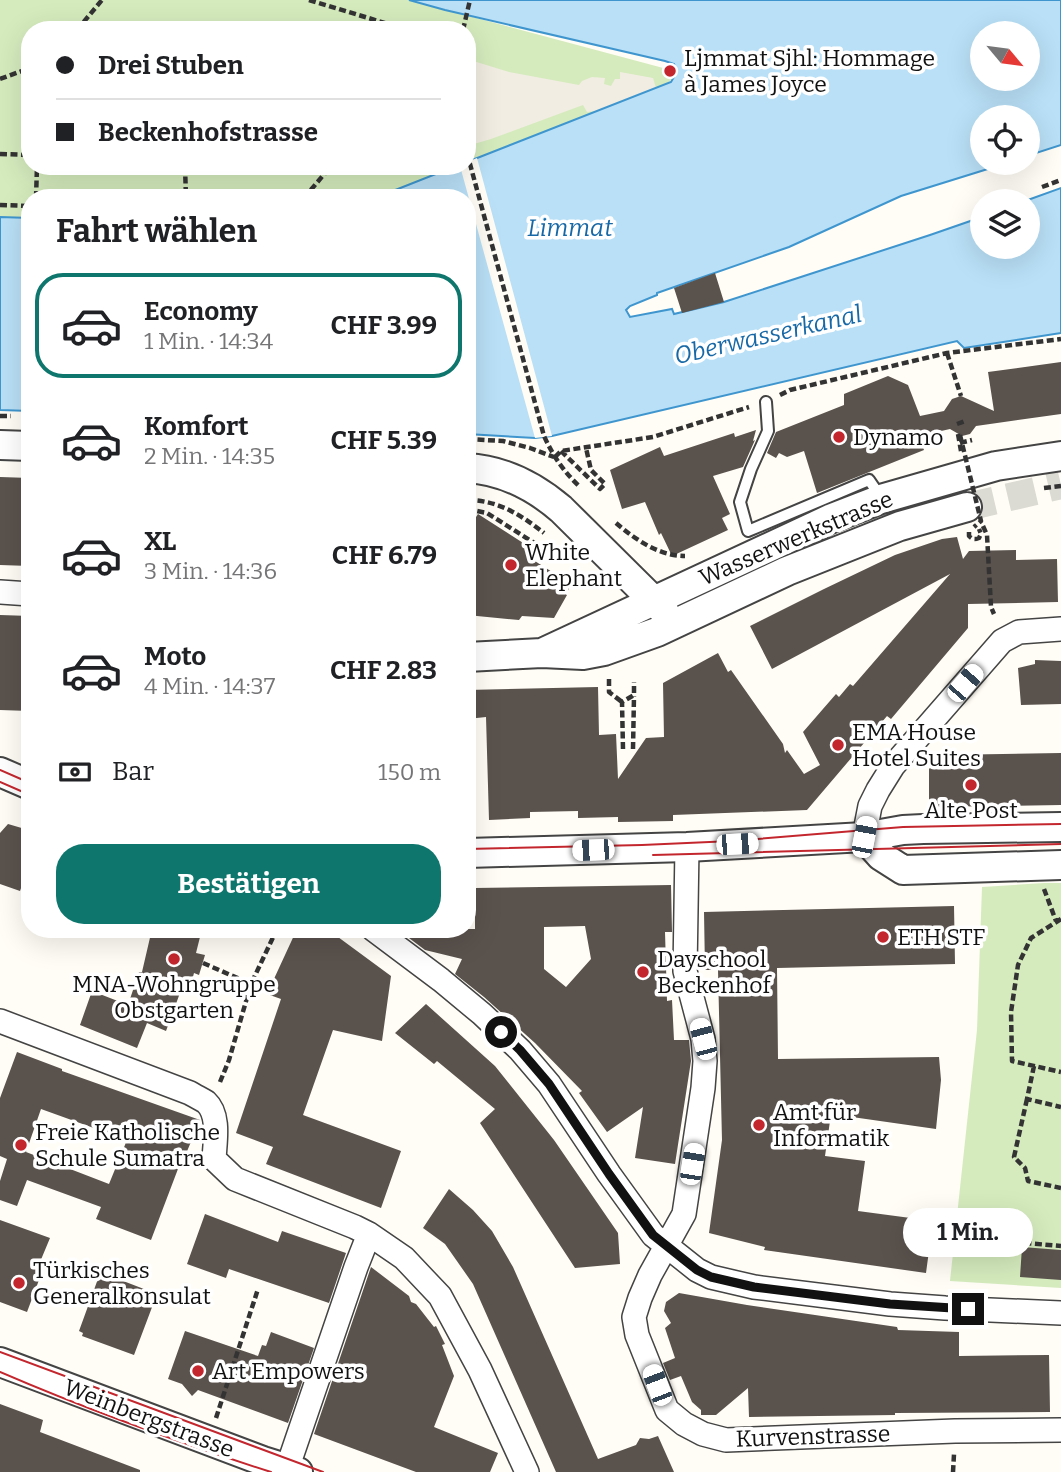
<!DOCTYPE html>
<html lang="de">
<head>
<meta charset="utf-8">
<style>
	:root { --surface:#fff; --page:#f6f6f6; --text:#202124; --muted:#757577; --line:#e0e0e0; --accent:#0f766e }
	body { margin:0; font-family:Bitter,serif; background:var(--page); color:var(--text); height:100vh; display:flex; flex-direction:column; font-size:26px; white-space:nowrap }
	* { box-sizing:border-box; margin:0 }
	p { font-size:23px; color:var(--muted) }
	.icon { flex:none; width:38px; height:38px; fill:none; stroke:currentColor; stroke-width:2; stroke-linecap:round; stroke-linejoin:round }
	.map { position:relative; flex:1; overflow:hidden }
	.sheet { position:absolute; left:21px; top:189px; width:455px; height:749px; display:flex; flex-direction:column; background:var(--surface); border-radius:28px; box-shadow:0 7px 28px #0002 }
	.sheet>* { flex:none }
	.hud { position:absolute; left:21px; top:21px; width:455px; height:154px; border-radius:28px; box-shadow:0 7px 28px #0002; display:grid; align-content:center; height:154px; padding:0 35px; background:var(--surface) }
	.needle { width:46px; rotate:119deg }
	.buttons { position:absolute; left:970px; top:21px; display:grid; gap:14px }
	.buttons a { display:grid; place-items:center; width:70px; height:70px; border-radius:50%; background:var(--surface); box-shadow:0 7px 28px #0002; font-size:35px }
	.end { position:absolute; width:32px; height:32px; margin:-16px; border:9px solid #111; background:#fff; box-shadow:0 0 0 4px #fff }
	.from { border-radius:50% }
	.bubble { position:absolute; height:49px; border-radius:24px; background:var(--surface); box-shadow:0 7px 28px #0002; font-size:23px; font-weight:700; line-height:49px; text-align:center }
	.car { position:absolute; width:21px; height:42px; margin:-21px -10px; border-radius:9px; box-shadow:0 0 5px 2px #0007; background:linear-gradient(#fff 24%,#345 0 40%,#fff 0 76%,#345 0 86%,#fff 0) }
	.hud b { display:flex; align-items:center; gap:24px; height:66px; font-size:26px }
	.hud b+b { border-top:2px solid var(--line) }
	.hud i { width:18px; height:18px; background:var(--text) }
	ul { padding:0; list-style:none }
	li { display:flex; align-items:center; gap:21px; height:105px; margin:0 14px 10px; padding:0 21px; border:4px solid transparent; border-radius:28px }
	li div { flex:1 }
	li b { display:block; font-size:26px }
	li em { font-style:normal; font-weight:700 }
	li.active { border-color:var(--accent) }
	li>.icon { width:63px; height:63px; stroke-width:1.5 }
	h2 { padding:0 35px; font-size:32px; line-height:84px }
	.pay { display:flex; align-items:center; gap:18px; height:77px; padding:0 35px; font-size:26px }
	.pay p { margin-inline-start:auto }
	.primary-button { display:flex; gap:14px; margin-top:auto; padding:14px 35px }
	.primary-button a { flex:1; height:80px; border-radius:28px; background:var(--accent); color:#fff; font-size:28px; font-weight:700; line-height:80px; text-align:center }
	.map>svg:first-child { display:block }
</style>
</head>
<body>
<div class="map">
<svg width="1061" height="1472" viewBox="0 0 1061 1472">
	<rect width="100%" height="100%" fill="#fffdf5"/>
	<!-- green -->
	<path fill="#d5ebbd" d="M0,0H409L667,69L671,70L673,75C672,83 663,85 656,88L467,162V30H30V166H456L375,198H30V218L0,217Z
		M1044,883H1061V1288L950,1281L977,1030L982,887Z"/>
	<!-- plaza -->
	<path fill="#f1ede2" d="M467,60H470L509,72L579,85L582,81L592,77L605,78L604,84L611,86L615,79H620V72L653,78L656,88L596,111L587,112L583,105L491,139L467,146Z"/>
	<!-- water -->
	<path fill="#b9e0f7" stroke="#3f96cf" stroke-width="2" fill-rule="evenodd" d="M409,0H1061V145L1027,156V117H982V163H1007L901,196L789,247L657,293V295L630,306L626,310L630,317L672,309L674,314L724,302L930,235L982,217V247H1027V201H1025L1061,188V333L964,348L957,341L552,436L535,438L467,434V198H375L456,166H467V162L671,82L677,72L674,64L665,61L445,10ZM982,33H1027V79H982Z
		M0,217L30,218V411L0,410Z"/>
	<!-- pier -->
	<path fill="#fffdf5" d="M477,158L552,436L535,438L460,166H467V162Z"/>
	<!-- building -->
	<path fill="#5a524d" fill-rule="evenodd" d="M715,273L724,302L682,313L674,288Z
		M1061,362V414L976,426L970,434L962,436L950,429L919,436L924,450L817,493L804,451L787,457L779,453L776,458L767,453L776,432L844,405V394L888,376L908,385L920,416L944,411L952,399L961,396L994,411L988,372Z
		M756,430L753,441L755,440L743,467L713,476L730,514L722,518L728,530L672,556L661,533L659,535L645,502L622,509L610,470L660,447L664,456L734,433L735,437Z
		M0,477L30,478V566L0,565Z
		M478,514L531,548L527,556L571,584L566,595H567L554,618L522,616L519,620L467,615V531Z
		M957,537L963,559L969,551L1016,550V560L1057,559L1058,602L968,604V628L891,719L887,716L807,810L673,815V821L618,822V817L578,818V811L530,812V818L489,820L486,717L467,719V690L598,687L599,735L616,734L618,779L646,738L664,737L663,683L718,653L728,672L731,670L783,744L785,753L787,750L804,774L820,765L803,732L836,694L839,697L850,684L853,686L950,574L772,669L750,626L824,589L895,555L942,539Z
		M0,615L30,616V711L0,710Z
		M1035,660L1061,661V704L1021,705L1018,668L1035,664Z
		M1061,753V805L929,807V769L942,755Z
		M8,824L25,829L24,834L30,836V863L20,891L0,884V833Z
		M671,885L672,932H665L667,1001L672,1000L674,1040H689L691,1061L675,1164L635,1158L643,1107L607,1132L579,1093L582,1091L535,1043L484,997L455,974L462,959L425,950L397,929H475V888ZM585,926L591,959L566,987L544,969V927Z
		M954,906L955,964L777,968L778,1059L939,1057L941,1080L936,1129L831,1114L825,1156L865,1161L858,1211L933,1221L926,1273L764,1250L765,1247L709,1233L722,1140L718,970H705L704,912Z
		M152,929H202L196,953L205,955L199,975L194,973L191,984L184,982L166,1031L147,1023L137,1048L80,1025L92,991L128,1005L139,972H142Z
		M297,929H323L338,937L391,976L382,1041L333,1030L303,1115L401,1151L381,1208L266,1164L273,1147L236,1133L281,999L267,994Z
		M426,1004L495,1066L554,1140L618,1233L620,1264L575,1268L480,1123L495,1109L437,1061L434,1064L395,1033Z
		M17,1052L62,1069V1071L200,1120L183,1161H181L151,1240L96,1219L101,1207L27,1180L17,1206L0,1200V1181L7,1159L0,1156V1098ZM41,1109L127,1140L109,1184L26,1152Z
		M449,1189L473,1210L492,1231L513,1267L598,1459L636,1445L640,1438L649,1439L658,1436L674,1472H556L473,1284L445,1244L423,1228Z
		M205,1214L278,1242L282,1231L346,1253L329,1303L229,1269L226,1278L187,1264Z
		M0,1220L50,1238L40,1262L45,1264L27,1312L0,1302Z
		M1022,1247L1061,1250V1280L1020,1277Z
		M371,1267L409,1296L411,1302L416,1304L434,1327L436,1326L445,1344L442,1345L454,1376L434,1427L498,1453L490,1472H416L314,1434Z
		M105,1274L157,1294L134,1355L82,1336L83,1333L79,1331L99,1276L104,1278Z
		M679,1293L747,1305L897,1327L898,1330L959,1332V1356L1049,1355L1050,1412L895,1413V1415L749,1417L748,1388L716,1415H701V1410L692,1402L681,1376L670,1380L663,1363L675,1358L665,1328L671,1323L664,1311L666,1302Z
		M185,1331L258,1356L262,1345L266,1346L271,1332L314,1348L288,1423L198,1390L192,1396L182,1384L168,1379Z
		M0,1404L43,1420L40,1432L140,1470V1472H0Z"/>
	<g fill="none" stroke-linecap="round" stroke-linejoin="round">
		<!-- tertiary-tunnel -->
		<path stroke="#dbdad3" stroke-width="28" stroke-dasharray="28 14" stroke-linecap="butt" d="M967,507L1061,485"/>
		<!-- service casing -->
		<g stroke="#444" stroke-width="14">
			<path id="service" d="M766,402L768,431L751,469L740,502L748,531L869,480L880,496"/>
		</g>
		<!-- minor casing -->
		<g stroke="#444" stroke-width="26">
			<path id="minor" d="M0,592L30,594
				M864,837L870,806L878,790L893,766L1002,641L1019,632L1061,629
				M687,847L685,971L703,1039L705,1061L703,1088L684,1214L650,1275L640,1298L634,1317L637,1335L667,1410L684,1424L703,1434L726,1440L955,1431L1061,1430
				M373,929L441,980L482,1014L520,1050L549,1084L609,1174L653,1235L697,1270L711,1277L754,1287L890,1304L945,1308L1061,1313
				M0,1021L190,1093C195,1096 201,1099 206,1102C220,1115 215,1141 214,1159L235,1179L355,1227L369,1234L404,1258L440,1296L480,1370L527,1472
				M287,1469L356,1267L369,1234"/>
		</g>
		<!-- tertiary casing -->
		<g stroke="#444" stroke-width="32">
			<path id="tertiary" d="M0,445L30,446
				M467,468C503,470 534,486 561,509L664,611
				M542,653L832,518L881,499L996,466L1061,456
				M467,657L542,653L583,655L604,651L657,632L787,571L900,526L967,507
				M0,772L30,785
				M864,837L881,856L903,870L1061,865
				M467,853L687,847L864,837L903,830L923,829L1061,827
				M0,1362L263,1461L298,1472"/>
		</g>
		<!-- path -->
		<path stroke="#333" stroke-width="4.5" stroke-dasharray="7 3.5" stroke-linecap="butt" d="M309,0L408,30
			M77,30L102,0
			M463,30L470,0
			M0,79L30,68
			M467,153L544,436C553,456 564,472 580,487
			M0,154L30,155
			M185,166L186,198
			M1042,187L1061,180
			M36,198L37,166
			M304,198L331,166
			M0,205L30,206
			M947,353L961,396
			M780,395L790,390L947,353L1061,339
			M0,416H11
			M957,424L965,421
			M958,434L961,451
			M467,439L503,441L530,448L554,457
			M960,443L972,440
			M561,451L600,489L605,484L591,470L586,448
			M555,457L561,451L653,437L749,407
			M1044,488L1061,486
			M467,500C498,500 521,515 544,533
			M467,509L487,513L547,551L567,558
			M616,523C636,540 659,556 685,556
			M983,526L987,535L991,607L994,614
			M969,532V536C972,539 974,540 979,538L981,534L979,529
			M609,679V692L622,702
			M623,749L622,702L634,695V682
			M633,749L634,696
			M1044,889L1056,921
			M1061,919L1031,938L1018,965L1011,1012L1012,1061L1061,1072
			M203,963L251,984
			M1034,1066L1027,1099L1061,1107
			M220,1082L229,1060L251,984L277,929
			M1027,1099L1014,1157L1025,1168L1028,1181L1061,1188
			M1014,1242L1061,1246
			M216,1418L258,1289
			M953,1472L954,1454"/>
		<!-- service -->
		<use href="#service" stroke="#fff" stroke-width="10"/>
		<!-- minor -->
		<use href="#minor" stroke="#fff" stroke-width="23"/>
		<!-- tertiary -->
		<use href="#tertiary" stroke="#fff" stroke-width="28"/>
		<!-- tram -->
		<path stroke="#c4262e" stroke-width="2" d="M0,770L30,783
			M0,782L30,795
			M467,849L642,845L732,841L903,827L1061,824
			M653,855L1061,844
			M0,1352L323,1472
			M0,1372C88,1410 180,1443 271,1472"/>
		<!-- path-bridge -->
		<path stroke="#333" stroke-width="4.5" stroke-dasharray="7 3.5" stroke-linecap="butt" d="M960,435L981,521L974,527"/>
	</g>
	<g fill="none" stroke-linecap="round" stroke-linejoin="round">
		<!-- route -->
		<path stroke="#111" stroke-width="9" d="M501,1032L520,1050L549,1084L609,1174L653,1235L697,1270L711,1277L754,1287L890,1304L968,1309"/>
	</g>
	<!-- markers -->
	<g fill="#c4262e" stroke="#fff" stroke-width="2.5">
		<circle cx="670" cy="71" r="7"/>
		<circle cx="839" cy="437" r="7"/>
		<circle cx="511" cy="565" r="7"/>
		<circle cx="838" cy="745" r="7"/>
		<circle cx="971" cy="785" r="7"/>
		<circle cx="883" cy="937" r="7"/>
		<circle cx="174" cy="959" r="7"/>
		<circle cx="643" cy="972" r="7"/>
		<circle cx="759" cy="1125" r="7"/>
		<circle cx="21" cy="1145" r="7"/>
		<circle cx="19" cy="1283" r="7"/>
		<circle cx="198" cy="1371" r="7"/>
	</g>
	<g text-anchor="middle" stroke-width="7" stroke-linejoin="round" paint-order="stroke">
		<!-- poi labels -->
		<g font-size="23" fill="#111" stroke="#fff" text-anchor="start">
			<text x="684" y="66">Ljmmat Sjhl: Hommage<tspan x="684" dy="26">à James Joyce</tspan></text>
			<text x="853" y="445">Dynamo</text>
			<text x="525" y="560">White<tspan x="525" dy="26">Elephant</tspan></text>
			<text x="852" y="740">EMA House<tspan x="852" dy="26">Hotel Suites</tspan></text>
			<text x="971" y="818" text-anchor="middle">Alte Post</text>
			<text x="897" y="945">ETH STF</text>
			<text x="657" y="967">Dayschool<tspan x="657" dy="26">Beckenhof</tspan></text>
			<text x="174" y="992" text-anchor="middle">MNA-Wohngruppe<tspan x="174" dy="26">Obstgarten</tspan></text>
			<text x="773" y="1120">Amt für<tspan x="773" dy="26">Informatik</tspan></text>
			<text x="35" y="1140">Freie Katholische<tspan x="35" dy="26">Schule Sumatra</tspan></text>
			<text x="33" y="1278">Türkisches<tspan x="33" dy="26">Generalkonsulat</tspan></text>
			<text x="212" y="1379">Art Empowers</text>
		</g>
		<!-- street labels -->
		<g font-size="23" fill="#111" stroke="#fff">
			<text transform="translate(796 538) rotate(-23)" y="8">Wasserwerkstrasse</text>
			<text transform="translate(149 1418) rotate(21)" y="8">Weinbergstrasse</text>
			<text transform="translate(813 1436) rotate(-2)" y="8">Kurvenstrasse</text>
		</g>
		<!-- water labels -->
		<g font-size="24" font-style="italic" fill="#1768a6" stroke="#fff">
			<text x="570" y="236">Limmat</text>
			<text transform="translate(768 335) rotate(-13)" y="8">Oberwasserkanal</text>
		</g>
	</g>
</svg>
<div class="buttons">
<a><svg class="needle" viewBox="-14 -14 28 28"><path d="M0-13l5 13h-10z" fill="#e53935"/><path d="M0 13l5-13h-10z" fill="#757577"/></svg></a>
<a><svg class="icon" aria-label="locate" viewBox="0 0 24 24"><circle cx="12" cy="12" r="6"/><path d="M12 2v4M12 18v4M2 12h4M18 12h4"/></svg></a>
<a><svg class="icon" aria-label="layers" viewBox="0 0 24 24"><path d="M12 4l9 5-9 5-9-5zM3 14l9 5 9-5"/></svg></a>
</div>
<i class="end from" style="left:501px;top:1032px"></i>
<i class="end" style="left:968px;top:1309px"></i>
<div class="bubble" style="left:903px;top:1208px;width:130px">1 Min.</div>
<i class="car" style="left:965px;top:683px;rotate:41deg"></i>
<i class="car" style="left:864px;top:837px;rotate:11deg"></i>
<i class="car" style="left:737px;top:844px;rotate:87deg"></i>
<i class="car" style="left:593px;top:850px;rotate:268deg"></i>
<i class="car" style="left:703px;top:1039px;rotate:345deg"></i>
<i class="car" style="left:692px;top:1164px;rotate:9deg"></i>
<i class="car" style="left:657px;top:1385px;rotate:339deg"></i>
<div class="hud">
<b><i class="from"></i>Drei Stuben</b>
<b><i></i>Beckenhofstrasse</b>
</div>
<section class="sheet">
<h2>Fahrt wählen</h2>
<ul>
<li class="active"><svg class="icon" aria-label="car" viewBox="0 0 24 24"><path d="M5 17H2v-5l4-1 3-4h7l3 4 3 1v5h-3M9 17h6M6 11h13"/><circle cx="7" cy="17" r="2"/><circle cx="17" cy="17" r="2"/></svg><div><b>Economy</b><p>1 Min. · 14:34</p></div><em>CHF 3.99</em></li>
<li><svg class="icon" aria-label="car" viewBox="0 0 24 24"><path d="M5 17H2v-5l4-1 3-4h7l3 4 3 1v5h-3M9 17h6M6 11h13"/><circle cx="7" cy="17" r="2"/><circle cx="17" cy="17" r="2"/></svg><div><b>Komfort</b><p>2 Min. · 14:35</p></div><em>CHF 5.39</em></li>
<li><svg class="icon" aria-label="car" viewBox="0 0 24 24"><path d="M5 17H2v-5l4-1 3-4h7l3 4 3 1v5h-3M9 17h6M6 11h13"/><circle cx="7" cy="17" r="2"/><circle cx="17" cy="17" r="2"/></svg><div><b>XL</b><p>3 Min. · 14:36</p></div><em>CHF 6.79</em></li>
<li><svg class="icon" aria-label="car" viewBox="0 0 24 24"><path d="M5 17H2v-5l4-1 3-4h7l3 4 3 1v5h-3M9 17h6M6 11h13"/><circle cx="7" cy="17" r="2"/><circle cx="17" cy="17" r="2"/></svg><div><b>Moto</b><p>4 Min. · 14:37</p></div><em>CHF 2.83</em></li>
</ul>
<div class="pay"><svg class="icon" aria-label="cash" viewBox="0 0 24 24"><path d="M3 7h18v10H3z"/><circle cx="12" cy="12" r="2"/></svg>Bar<p>150 m</p></div>
<div class="primary-button"><a>Bestätigen</a></div>
</section>
</div>
</body>
</html>
